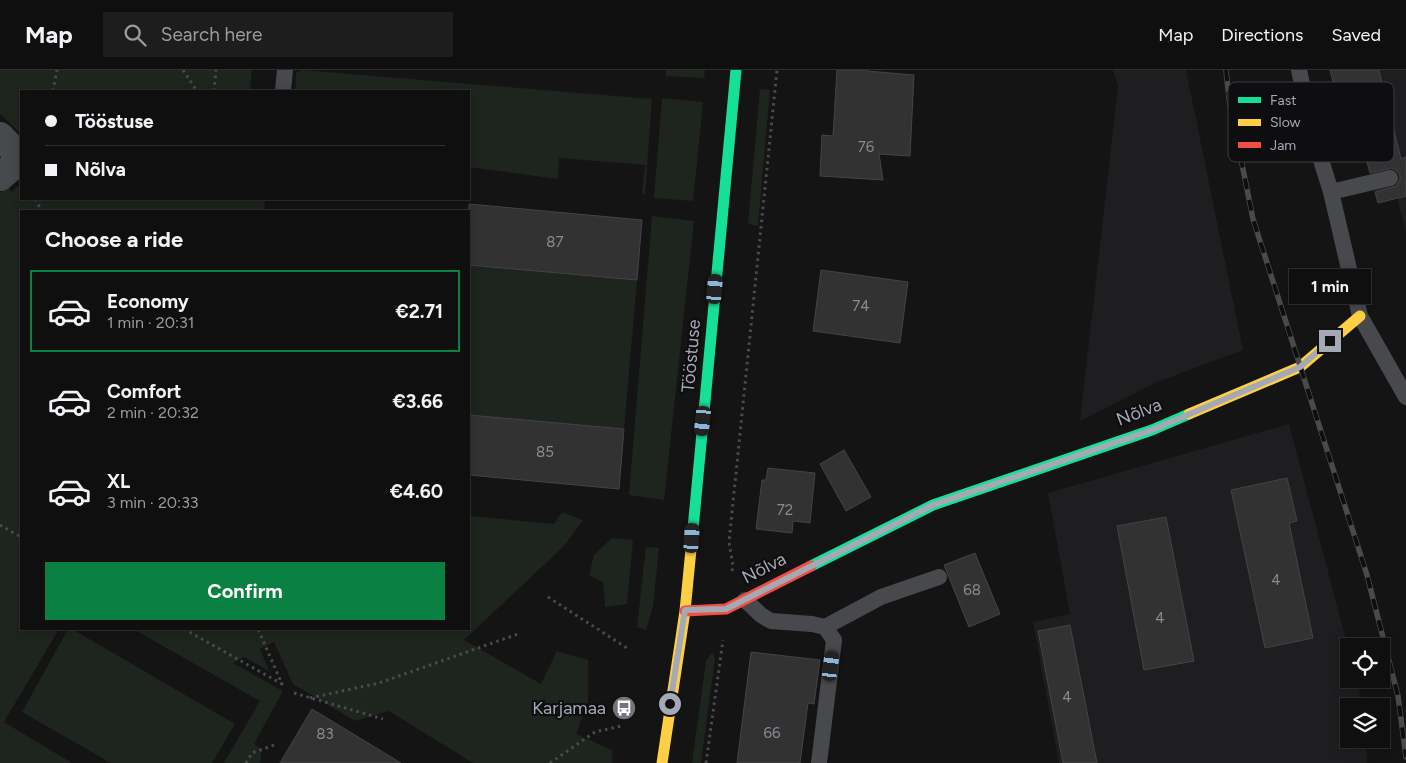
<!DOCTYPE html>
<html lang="en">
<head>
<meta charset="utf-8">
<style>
	:root { --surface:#0f0f0f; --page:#1d1d1d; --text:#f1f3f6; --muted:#9b9c9e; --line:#2f2f2f; --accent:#0b8043 }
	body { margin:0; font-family:Figtree,sans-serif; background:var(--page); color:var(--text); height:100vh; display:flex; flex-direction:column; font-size:19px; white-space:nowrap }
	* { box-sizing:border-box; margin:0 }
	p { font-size:16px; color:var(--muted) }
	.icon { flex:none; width:28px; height:28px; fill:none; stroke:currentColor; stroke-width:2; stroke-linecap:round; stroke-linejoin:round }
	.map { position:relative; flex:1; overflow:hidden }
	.details { position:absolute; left:20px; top:140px; width:450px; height:420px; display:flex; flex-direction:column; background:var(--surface); border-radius:0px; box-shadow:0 2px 12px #0003,0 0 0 1px var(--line) }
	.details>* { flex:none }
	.guide { position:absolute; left:20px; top:20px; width:450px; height:110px; border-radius:0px; box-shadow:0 2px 12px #0003,0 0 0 1px var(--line); display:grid; align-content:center; height:110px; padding:0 25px; background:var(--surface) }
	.buttons { position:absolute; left:1340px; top:568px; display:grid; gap:10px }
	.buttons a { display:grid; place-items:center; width:50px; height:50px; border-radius:0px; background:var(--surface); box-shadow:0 2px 12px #0003,0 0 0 1px var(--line); font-size:25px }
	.end { position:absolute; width:22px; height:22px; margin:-11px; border:6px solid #a5a9b5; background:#111; box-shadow:0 0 0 2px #111 }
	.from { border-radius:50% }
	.bubble { position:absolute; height:35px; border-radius:0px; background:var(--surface); box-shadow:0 2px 12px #0003,0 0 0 1px var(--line); font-size:16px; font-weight:700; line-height:35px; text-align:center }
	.car { position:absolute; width:15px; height:30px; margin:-15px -8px; border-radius:6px; box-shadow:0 0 4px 1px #0007; background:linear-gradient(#222 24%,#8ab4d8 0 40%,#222 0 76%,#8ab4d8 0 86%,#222 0) }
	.guide b { display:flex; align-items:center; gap:18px; height:48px; font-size:19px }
	.guide b+b { border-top:1px solid var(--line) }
	.guide i { width:12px; height:12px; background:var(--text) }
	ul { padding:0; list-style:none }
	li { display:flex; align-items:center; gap:15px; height:82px; margin:0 10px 8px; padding:0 15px; border:2px solid transparent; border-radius:0px }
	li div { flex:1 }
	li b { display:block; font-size:19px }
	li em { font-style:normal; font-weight:700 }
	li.selected { border-color:var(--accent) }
	li>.icon { width:45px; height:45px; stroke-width:1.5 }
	h2 { padding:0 25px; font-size:22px; line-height:60px }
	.cta { display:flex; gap:10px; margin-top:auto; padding:10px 25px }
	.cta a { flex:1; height:58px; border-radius:0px; background:var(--accent); color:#fff; font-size:20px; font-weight:700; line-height:58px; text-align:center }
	header { display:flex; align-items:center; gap:30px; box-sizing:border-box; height:70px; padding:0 25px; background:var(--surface); border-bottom:1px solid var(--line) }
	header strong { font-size:24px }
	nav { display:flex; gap:28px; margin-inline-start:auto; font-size:18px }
	.search { width:350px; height:45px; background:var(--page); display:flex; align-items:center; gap:12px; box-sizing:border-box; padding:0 18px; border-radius:0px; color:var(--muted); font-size:19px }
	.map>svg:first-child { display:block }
</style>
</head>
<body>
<header>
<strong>Map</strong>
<div class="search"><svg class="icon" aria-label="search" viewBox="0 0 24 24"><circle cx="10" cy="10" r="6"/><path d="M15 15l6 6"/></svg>Search here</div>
<nav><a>Map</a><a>Directions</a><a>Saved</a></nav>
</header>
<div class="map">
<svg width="1406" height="693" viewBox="0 0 1406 693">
	<rect width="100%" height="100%" fill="#141414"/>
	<!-- built -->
	<path fill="#1e1e20" d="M1113,0H1186L1243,280L1157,312L1080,351L1118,16Z
		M1330,0H1406V162L1397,128L1378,133L1365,85L1370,62L1347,67Z
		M1289,354L1349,581V609H1356L1363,635L1349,636V669H1366L1367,693H1059L1033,552L1070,544L1048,423Z"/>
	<!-- green -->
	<path fill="#1e241e" d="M0,0H252L250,21H21V67L19,62L0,44Z
		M302,0L652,29L645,124H642L645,95L559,88L558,109L469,97V21H295L296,3Z
		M666,0H705L704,8L666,6Z
		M760,19L770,20L758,156L748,154Z
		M662,28L703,32L693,131L654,128Z
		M21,114V129H265L264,141H21V559H59L4,652L72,693H0V123L9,116L11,122Z
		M652,146L694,151L664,430L629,425Z
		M469,195L637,210L624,359L469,345Z
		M562,442L583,450L564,476L464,570L541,614L557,581L588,590V632L576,664L612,680V693H473L389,641L355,651L293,614L274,572L260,579L269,601L244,587L233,593L283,621L254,674L262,679L260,693H224L260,631L133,559H469V446L554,454Z
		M612,468L633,470L627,534L605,537L603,512L589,505L594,485Z
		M646,477L659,478L653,536L646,560L637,557Z
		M68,559H72L235,654L212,693H111L22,642Z
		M713,581L715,589L701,693H692L706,591Z"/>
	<!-- building -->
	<path fill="#323233" stroke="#434448" d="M837,0H868L867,1L914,5L910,86L879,84L883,110L820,106L822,65L833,66Z
		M1330,0H1379L1401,89L1406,87V126L1378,133L1375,122L1396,116L1400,110V105L1397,101L1392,98L1370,103L1359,64L1347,67Z
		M469,134L642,150L637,210L469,195Z
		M821,200L908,212L900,273L813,261Z
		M469,345L624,359L619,419L469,405Z
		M844,380L871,427L846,441L820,394Z
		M768,398L815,403L810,453L793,451L792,463L756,459L762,410H766Z
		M1287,408L1297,451L1289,453L1313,568L1265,578L1231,420Z
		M1166,447L1194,591L1144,600L1117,456Z
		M975,483L1000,544L969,557L944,495Z
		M1070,555L1097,693H1063L1038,561Z
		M751,582L820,590L814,634L808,633L800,693H737Z
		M312,639L401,693H280Z"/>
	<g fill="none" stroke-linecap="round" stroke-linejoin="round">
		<!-- path -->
		<path stroke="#4a4b4e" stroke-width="3" stroke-dasharray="2.5 4" stroke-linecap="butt" d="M183,0L197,21
			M53,21L57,0
			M214,21L216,0
			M35,129L42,141
			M0,455L21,467
			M732,501L733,496L729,472L777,0
			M548,527L630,580
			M184,559L282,614L258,559
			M294,623L383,649
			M310,628L379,613L518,564
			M246,693L252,683L274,675
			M550,693L595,662L621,656
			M706,693L723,570"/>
		<!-- lane -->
		<path stroke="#48494d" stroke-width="16" d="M1299,0L1312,61L1331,122L1360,246L1406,327
			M283,21L285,0
			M1331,122L1390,108
			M745,530L761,545L771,551L812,554L825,557L834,570L819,693
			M825,557L881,527L939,507"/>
		<!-- street -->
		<path stroke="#48494d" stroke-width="28" d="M0,66L21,88
			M0,107L21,89"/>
		<!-- fast -->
		<path stroke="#16e098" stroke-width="11" d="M693,459L736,0
			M811,496L933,435L1152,360L1189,344"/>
		<!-- slow -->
		<path stroke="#ffcf43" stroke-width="11" d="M1189,344L1300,297L1360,246
			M662,693L685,541L693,459"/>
		<!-- jam -->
		<path stroke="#f24e42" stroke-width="11" d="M685,541L726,539L811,496"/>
		<!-- rail casing -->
		<g stroke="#494a4d" stroke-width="5.5">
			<path id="rail" d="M1226,0L1229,29L1253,149L1367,505L1398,626L1406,687"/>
		</g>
		<!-- rail -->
		<use href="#rail" stroke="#0e0e10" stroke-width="4" stroke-dasharray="11" stroke-linecap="butt"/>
	</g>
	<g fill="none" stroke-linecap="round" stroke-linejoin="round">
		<!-- route -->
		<path stroke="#a5a9b5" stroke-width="6" d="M670,634L685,540L726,539L933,435L1152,360L1300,297L1330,271"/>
	</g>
	<!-- icons -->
	<defs>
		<g id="bus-disc" transform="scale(1.25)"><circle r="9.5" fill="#72757d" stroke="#0e0e10"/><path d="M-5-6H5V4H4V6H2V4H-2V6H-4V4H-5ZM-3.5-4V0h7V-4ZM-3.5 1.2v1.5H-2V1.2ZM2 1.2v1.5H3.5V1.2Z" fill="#fff"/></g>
	</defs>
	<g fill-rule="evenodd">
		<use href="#bus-disc" x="624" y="638"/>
	</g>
	<g text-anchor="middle" stroke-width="4.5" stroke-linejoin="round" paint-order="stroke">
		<!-- number labels -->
		<g font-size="15" fill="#888b94">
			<text x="866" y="82">76</text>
			<text x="555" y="177">87</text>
			<text x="861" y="241">74</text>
			<text x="545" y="387">85</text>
			<text x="785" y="445">72</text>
			<text x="1276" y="515">4</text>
			<text x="972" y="525">68</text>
			<text x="1160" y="553">4</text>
			<text x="1067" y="632">4</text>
			<text x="772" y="668">66</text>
			<text x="325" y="669">83</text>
		</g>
		<!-- street labels -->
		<g font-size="18" fill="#a5a9b5" stroke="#0e0e10">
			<text transform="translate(691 286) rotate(-85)" y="6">Tööstuse</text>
			<text transform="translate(1139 342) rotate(-21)" y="6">Nõlva</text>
			<text transform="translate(764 498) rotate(-27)" y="6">Nõlva</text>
		</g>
		<!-- poi labels -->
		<g font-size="18" fill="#a5a9b5" stroke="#0e0e10" text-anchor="end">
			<text x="606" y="644">Karjamaa</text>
		</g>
	</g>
	<!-- legend -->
	<rect x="1228" y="12" width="166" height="80" rx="8" fill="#0e0e10" stroke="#3b3c42" stroke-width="1"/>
	<rect x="1238" y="27" width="23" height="6" fill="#16e098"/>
	<rect x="1238" y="49" width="23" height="7" fill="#ffcf43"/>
	<rect x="1238" y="72" width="23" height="6" fill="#f24e42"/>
	<g font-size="14" fill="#a5a9b5">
		<text x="1270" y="35">Fast</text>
		<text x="1270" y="57">Slow</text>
		<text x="1270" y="80">Jam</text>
	</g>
</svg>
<div class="buttons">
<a><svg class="icon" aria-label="locate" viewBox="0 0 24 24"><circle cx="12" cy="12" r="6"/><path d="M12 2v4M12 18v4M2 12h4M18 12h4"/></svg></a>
<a><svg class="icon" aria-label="layers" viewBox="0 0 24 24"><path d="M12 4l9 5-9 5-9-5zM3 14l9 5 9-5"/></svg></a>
</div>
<i class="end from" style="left:670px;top:634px"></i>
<i class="end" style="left:1330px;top:271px"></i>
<div class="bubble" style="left:1289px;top:199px;width:82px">1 min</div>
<i class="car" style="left:715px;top:219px;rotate:5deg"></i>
<i class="car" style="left:703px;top:351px;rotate:186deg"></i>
<i class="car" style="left:692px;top:468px;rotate:4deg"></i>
<i class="car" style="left:831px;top:596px;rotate:7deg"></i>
<div class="guide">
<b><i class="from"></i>Tööstuse</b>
<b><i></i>Nõlva</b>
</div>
<section class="details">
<h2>Choose a ride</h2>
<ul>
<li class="selected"><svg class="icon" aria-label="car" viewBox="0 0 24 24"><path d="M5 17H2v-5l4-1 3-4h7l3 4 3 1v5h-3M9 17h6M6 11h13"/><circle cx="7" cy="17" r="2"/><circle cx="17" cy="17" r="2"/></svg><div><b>Economy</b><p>1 min · 20:31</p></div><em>€2.71</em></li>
<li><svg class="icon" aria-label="car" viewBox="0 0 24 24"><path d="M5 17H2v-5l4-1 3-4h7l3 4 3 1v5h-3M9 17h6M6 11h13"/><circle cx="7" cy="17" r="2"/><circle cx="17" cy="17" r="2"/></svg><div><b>Comfort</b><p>2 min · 20:32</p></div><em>€3.66</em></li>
<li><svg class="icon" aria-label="car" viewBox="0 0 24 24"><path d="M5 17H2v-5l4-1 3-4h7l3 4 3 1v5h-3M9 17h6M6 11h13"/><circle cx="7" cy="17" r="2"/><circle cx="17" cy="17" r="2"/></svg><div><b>XL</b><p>3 min · 20:33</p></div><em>€4.60</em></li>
</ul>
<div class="cta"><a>Confirm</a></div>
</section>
</div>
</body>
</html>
